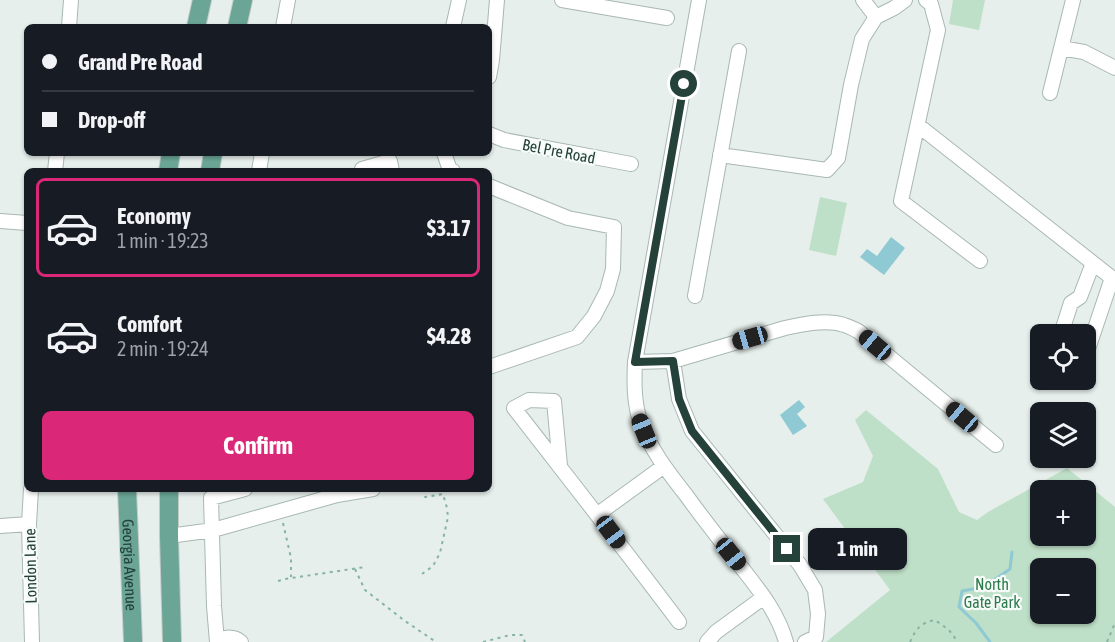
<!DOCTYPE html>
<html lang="en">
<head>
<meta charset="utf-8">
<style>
	:root { --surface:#171b24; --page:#242831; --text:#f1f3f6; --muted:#9ea1a6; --line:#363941; --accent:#db2777 }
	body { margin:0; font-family:"Asap Condensed",sans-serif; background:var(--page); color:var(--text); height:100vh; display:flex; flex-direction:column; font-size:22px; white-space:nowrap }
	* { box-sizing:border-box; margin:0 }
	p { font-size:20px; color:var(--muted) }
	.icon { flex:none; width:33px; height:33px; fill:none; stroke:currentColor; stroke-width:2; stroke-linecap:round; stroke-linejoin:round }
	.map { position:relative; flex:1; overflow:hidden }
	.details { position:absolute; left:24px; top:168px; width:468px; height:324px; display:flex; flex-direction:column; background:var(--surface); border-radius:9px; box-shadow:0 2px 4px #0004 }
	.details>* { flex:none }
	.hud { position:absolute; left:24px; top:24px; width:468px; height:132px; border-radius:9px; box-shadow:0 2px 4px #0004; display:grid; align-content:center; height:132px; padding:0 18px; background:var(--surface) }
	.fabs { position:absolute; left:1030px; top:324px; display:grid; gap:12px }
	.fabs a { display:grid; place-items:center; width:66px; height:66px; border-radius:9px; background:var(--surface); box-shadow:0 2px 4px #0004; font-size:30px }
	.end { position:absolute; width:27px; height:27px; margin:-14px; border:8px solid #24423a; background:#fff; box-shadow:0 0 0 3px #fff }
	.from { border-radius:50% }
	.bubble { position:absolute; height:42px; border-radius:9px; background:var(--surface); box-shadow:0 2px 4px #0004; font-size:20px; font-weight:700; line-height:42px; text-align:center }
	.car { position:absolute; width:18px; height:36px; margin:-18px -9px; border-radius:8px; box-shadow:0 0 4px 2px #0007; background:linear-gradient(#222 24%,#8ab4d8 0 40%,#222 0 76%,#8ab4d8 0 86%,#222 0) }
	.hud b { display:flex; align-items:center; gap:21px; height:57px; font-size:22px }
	.hud b+b { border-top:2px solid var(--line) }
	.hud i { width:15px; height:15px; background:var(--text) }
	ul { padding:10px 0 0; list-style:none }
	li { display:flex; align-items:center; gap:18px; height:99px; margin:0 12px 9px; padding:0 6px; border:3px solid transparent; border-radius:9px }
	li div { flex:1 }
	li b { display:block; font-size:22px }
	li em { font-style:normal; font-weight:700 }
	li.on { border-color:var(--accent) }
	li>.icon { width:54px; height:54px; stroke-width:1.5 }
	.cta { display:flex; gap:12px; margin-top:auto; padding:12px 18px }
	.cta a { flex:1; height:69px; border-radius:9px; background:var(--accent); color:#fff; font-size:24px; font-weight:700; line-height:69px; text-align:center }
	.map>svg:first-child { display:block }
</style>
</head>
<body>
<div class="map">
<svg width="1115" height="642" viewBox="0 0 1115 642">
	<rect width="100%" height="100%" fill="#e6efeb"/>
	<!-- green -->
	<path fill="#bfe0c8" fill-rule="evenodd" d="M953,0H985L979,30L949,24Z
		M820,197L847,203L836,256L809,250Z
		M866,410L938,469L959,512L977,520L988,512L1067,468L1115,507V642H826L890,590L823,499L863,482L873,456L855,420ZM1041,490H1086V536H1041ZM1086,568V614H1041V568Z"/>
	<!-- water -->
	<path fill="#8ec9d4" d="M891,237L905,248L884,275L860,257L867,249L877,256Z
		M799,400L805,407L797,414L807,426L793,435L780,415Z"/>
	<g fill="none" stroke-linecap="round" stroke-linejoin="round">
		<!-- stream -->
		<path stroke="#8ec9d4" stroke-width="3" d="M990,642L976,623L959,607L962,591L984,587L1010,569L1012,552"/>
		<!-- minor casing -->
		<g stroke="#a8b8b2" stroke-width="16">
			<path id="minor" d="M562,0L667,18
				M699,0L635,362C634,383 634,402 640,421C650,449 668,472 686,495C704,520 723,544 742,568C760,591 778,613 786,642
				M863,0L876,17
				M926,0L931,4L938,30L901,201L980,261
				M69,27L71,0
				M283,27L288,0
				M453,27L459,0
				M1061,48L1084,52L1115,68
				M489,77L492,60L497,0
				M1050,93L1073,0
				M919,126L1112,278L1086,355
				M489,134L504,140L631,164
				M444,153L450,170L453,171
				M720,155L827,170L838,158L851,85L862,39L876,17L894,8L905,0
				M55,171L57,153
				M259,171L262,153
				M363,171L362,169L390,161L392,171
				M489,186L568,218L614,227L613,269L607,291L594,316L577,337L489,367
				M0,221L27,223
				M695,296L739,51
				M1061,334L1071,303L1080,297L1093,263
				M673,361L679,399L692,431L800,565L815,590L818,614L816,637L805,642
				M635,362L673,361L785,328C803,324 826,319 844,325C849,326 853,329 858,331L996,445
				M560,466L554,401L529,400L514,408C569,479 625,550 679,622
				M31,489L29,524L32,642
				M598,514L664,466
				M0,526L29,524
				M169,536L213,530L337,495L373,489
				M217,640C225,637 234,636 241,642
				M217,642L214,606L211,498L245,489
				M707,642L716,632L764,597"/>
		</g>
		<!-- major casing -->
		<g stroke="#c2cac8" stroke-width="20">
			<g id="major">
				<path d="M196,27L202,0"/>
				<path d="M237,27L243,0"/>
				<path d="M168,171L171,153"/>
				<path d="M210,171L213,153"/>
				<path id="s1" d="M127,489L133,642"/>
				<path d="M169,489V536L172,642"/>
			</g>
		</g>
		<!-- path -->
		<path stroke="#86b3a5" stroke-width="2" stroke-dasharray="3 4.5" stroke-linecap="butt" d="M283,523L291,558V577
			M355,569L365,590L405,621L436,642
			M422,574L433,566L440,553L448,517L447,508L443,494L425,497L423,489
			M278,581L285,579L365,567
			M483,642L510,635H522L525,642
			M910,642C916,629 920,623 935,620L949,630L958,642
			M1107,642L1115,623"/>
		<!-- minor -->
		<use href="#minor" stroke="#fff" stroke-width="14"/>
		<!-- major -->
		<use href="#major" stroke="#6aa596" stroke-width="18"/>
	</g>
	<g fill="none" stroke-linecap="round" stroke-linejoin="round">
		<!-- route -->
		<path stroke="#24423a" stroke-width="8" d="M684,84L635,362L673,361L679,399L692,431L787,549"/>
	</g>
	<g text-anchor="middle" stroke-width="4.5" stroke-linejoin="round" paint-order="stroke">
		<!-- street labels -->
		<g font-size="16" fill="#24423a" stroke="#f7fbf9">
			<text transform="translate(559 151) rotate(11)" y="6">Bel Pre Road</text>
			<text transform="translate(30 566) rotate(-91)" y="6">London Lane</text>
			<text dy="6" stroke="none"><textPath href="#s1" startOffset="76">Georgia Avenue</textPath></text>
		</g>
		<!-- park labels -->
		<g font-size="16" fill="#2d7a4b" stroke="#f7fbf9">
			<text x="992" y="590">North<tspan x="992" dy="18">Gate Park</tspan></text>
		</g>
	</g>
</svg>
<div class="fabs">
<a><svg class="icon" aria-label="locate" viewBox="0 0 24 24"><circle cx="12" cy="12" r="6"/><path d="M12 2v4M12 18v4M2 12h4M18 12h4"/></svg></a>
<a><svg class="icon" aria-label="layers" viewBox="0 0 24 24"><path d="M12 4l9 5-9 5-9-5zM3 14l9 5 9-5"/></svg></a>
<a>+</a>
<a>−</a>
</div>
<i class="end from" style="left:684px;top:84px"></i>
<i class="end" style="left:787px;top:549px"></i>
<div class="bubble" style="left:808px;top:528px;width:99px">1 min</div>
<i class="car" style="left:750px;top:338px;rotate:254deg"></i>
<i class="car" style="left:875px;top:345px;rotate:310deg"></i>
<i class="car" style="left:962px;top:417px;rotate:310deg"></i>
<i class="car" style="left:644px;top:431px;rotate:338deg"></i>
<i class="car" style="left:611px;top:532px;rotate:143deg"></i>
<i class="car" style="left:731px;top:554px;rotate:141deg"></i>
<div class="hud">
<b><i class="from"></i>Grand Pre Road</b>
<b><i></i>Drop-off</b>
</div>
<section class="details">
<ul>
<li class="on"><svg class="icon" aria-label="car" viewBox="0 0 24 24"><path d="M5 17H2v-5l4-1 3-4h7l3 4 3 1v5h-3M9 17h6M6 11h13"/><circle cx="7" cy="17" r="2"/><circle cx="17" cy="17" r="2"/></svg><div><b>Economy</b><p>1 min · 19:23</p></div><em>$3.17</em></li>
<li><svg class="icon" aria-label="car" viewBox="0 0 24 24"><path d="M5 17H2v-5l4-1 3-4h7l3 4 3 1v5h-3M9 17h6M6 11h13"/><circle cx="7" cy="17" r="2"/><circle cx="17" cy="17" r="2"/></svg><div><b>Comfort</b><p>2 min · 19:24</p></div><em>$4.28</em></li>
</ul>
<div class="cta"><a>Confirm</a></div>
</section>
</div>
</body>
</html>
